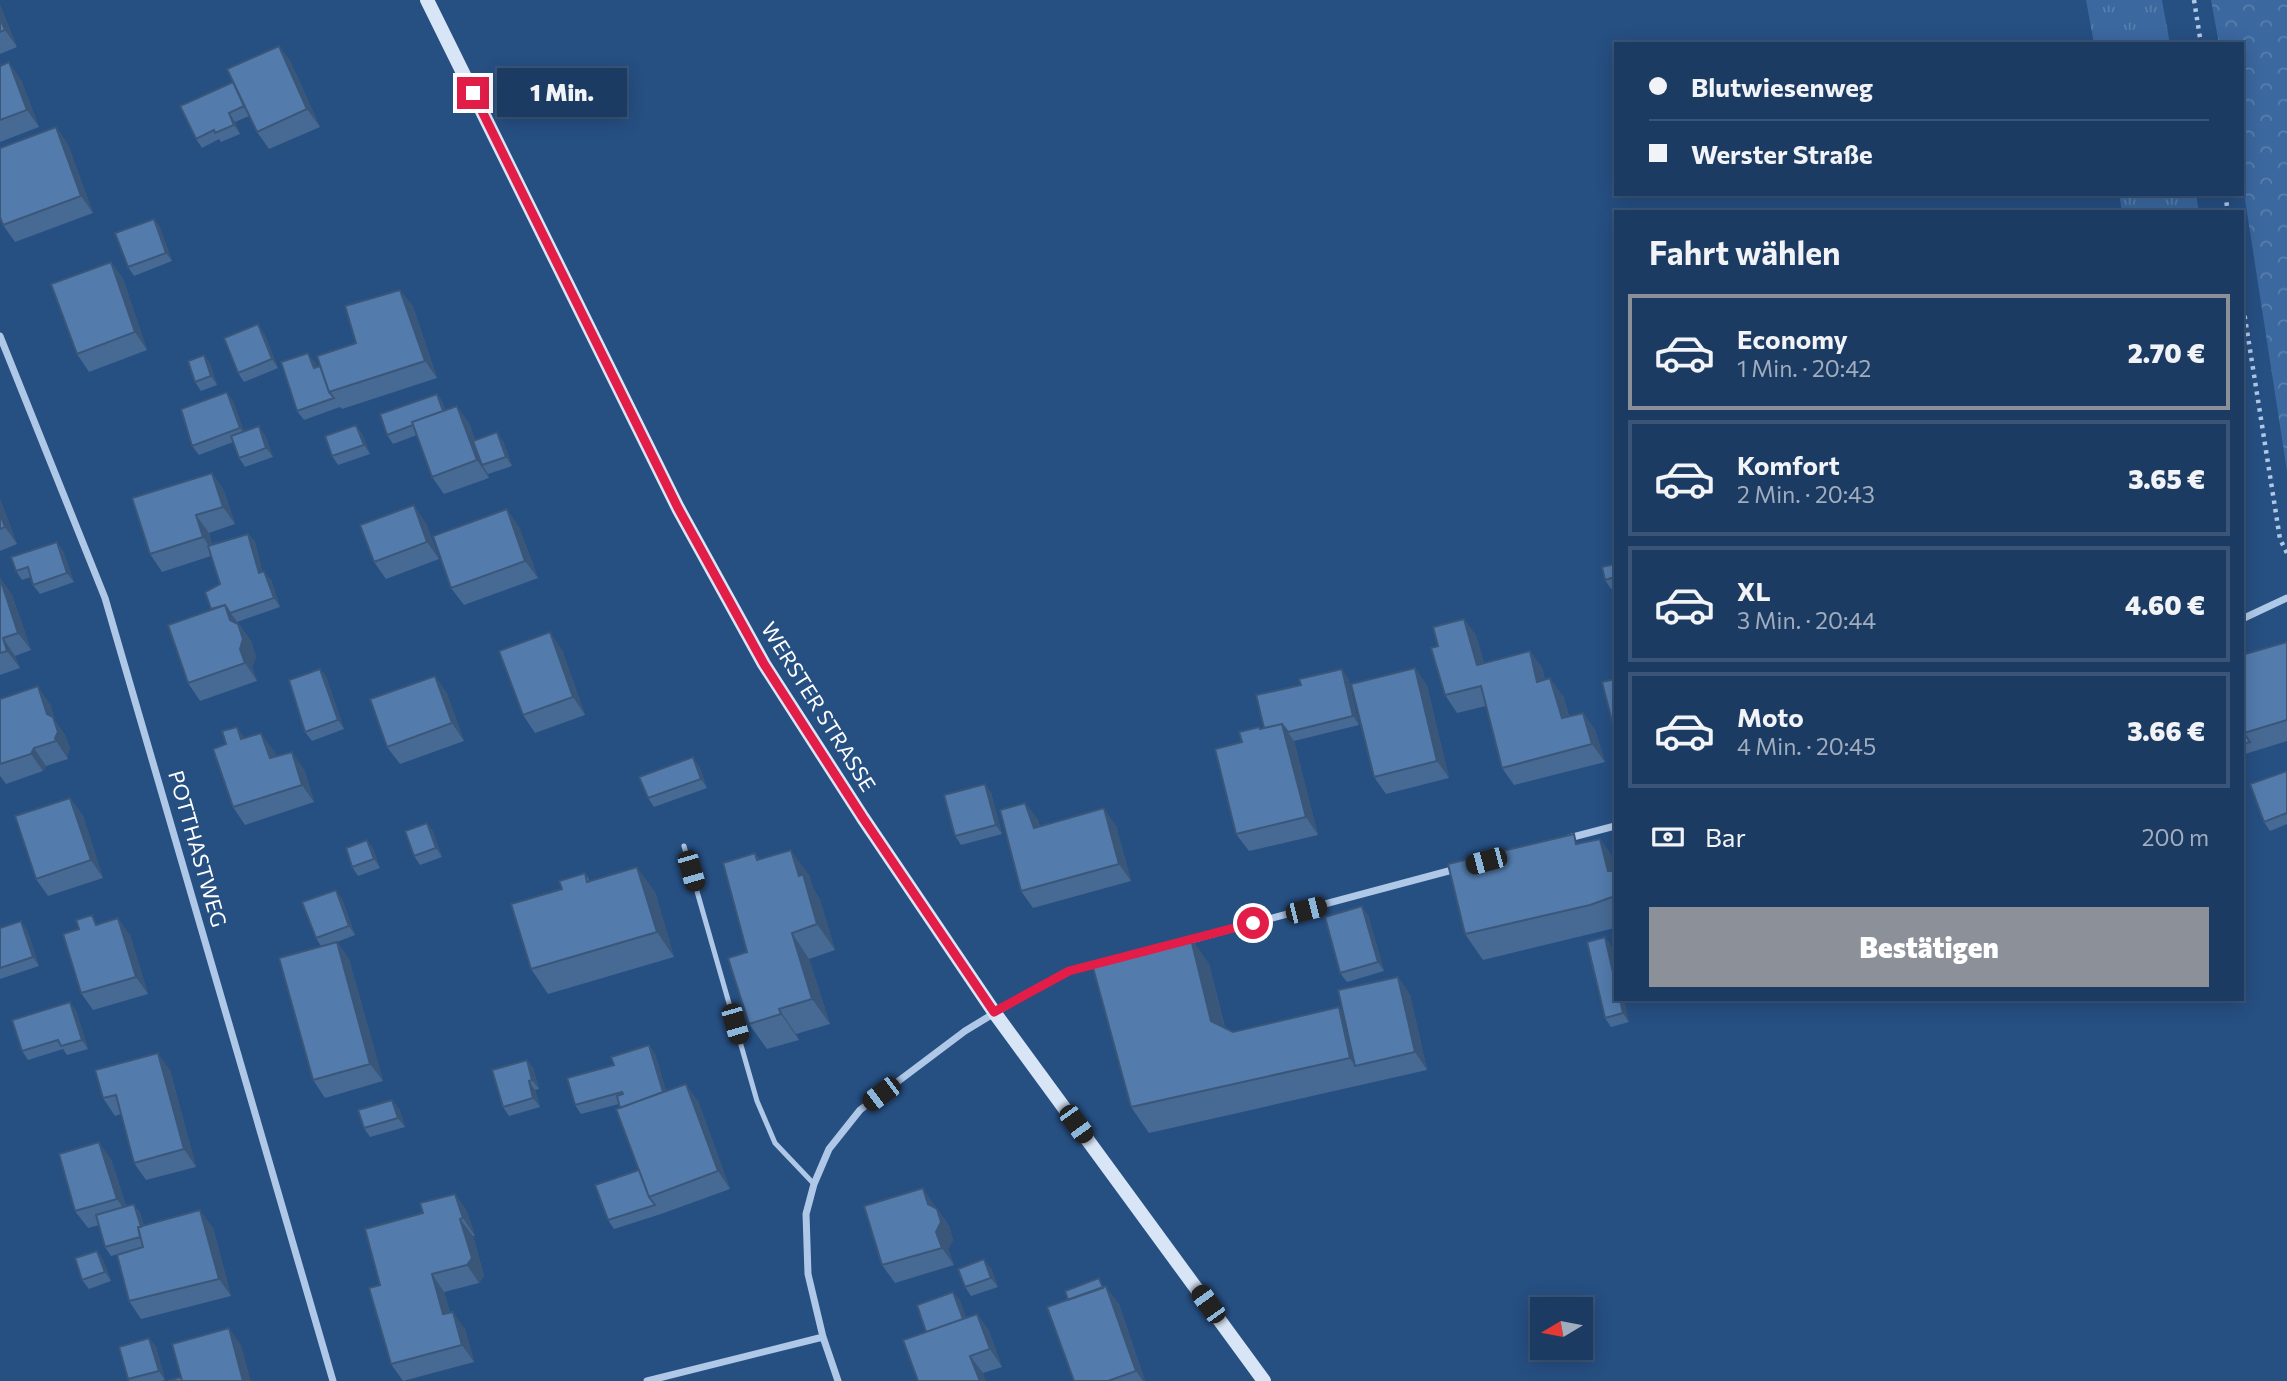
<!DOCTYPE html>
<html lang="de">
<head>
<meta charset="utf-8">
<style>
	:root { --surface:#1c3b62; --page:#254268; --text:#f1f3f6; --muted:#a0adbe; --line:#3a5577; --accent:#8c9099 }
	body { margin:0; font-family:Commissioner,sans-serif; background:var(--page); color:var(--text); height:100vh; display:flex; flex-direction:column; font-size:26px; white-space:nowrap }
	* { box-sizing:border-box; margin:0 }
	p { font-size:23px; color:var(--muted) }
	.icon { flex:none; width:38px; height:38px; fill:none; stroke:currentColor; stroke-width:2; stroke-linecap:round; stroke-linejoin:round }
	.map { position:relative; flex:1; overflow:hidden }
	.panel { position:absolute; left:1614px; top:210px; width:630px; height:791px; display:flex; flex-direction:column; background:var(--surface); border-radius:0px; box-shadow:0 4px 18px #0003,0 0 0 2px var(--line) }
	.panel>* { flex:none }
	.banner { position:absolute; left:1614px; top:42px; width:630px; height:154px; border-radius:0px; box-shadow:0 4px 18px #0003,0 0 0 2px var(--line); display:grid; align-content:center; height:154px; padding:0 35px; background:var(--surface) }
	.needle { width:46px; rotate:260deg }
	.controls { position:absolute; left:1530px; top:1297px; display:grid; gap:14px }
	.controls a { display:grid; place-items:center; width:63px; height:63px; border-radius:0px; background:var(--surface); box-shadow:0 4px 18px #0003,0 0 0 2px var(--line); font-size:35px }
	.end { position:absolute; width:32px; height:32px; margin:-16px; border:9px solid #e11d48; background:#fff; box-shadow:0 0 0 4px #fff }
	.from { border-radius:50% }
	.bubble { position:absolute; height:49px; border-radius:0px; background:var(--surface); box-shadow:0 4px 18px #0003,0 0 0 2px var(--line); font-size:23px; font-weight:800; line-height:49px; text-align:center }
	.car { position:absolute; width:21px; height:42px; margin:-21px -10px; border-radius:9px; box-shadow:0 0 5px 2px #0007; background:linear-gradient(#222 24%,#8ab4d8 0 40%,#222 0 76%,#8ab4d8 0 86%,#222 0) }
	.banner b { display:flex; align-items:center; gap:24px; height:66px; font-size:26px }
	.banner b+b { border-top:2px solid var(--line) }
	.banner i { width:18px; height:18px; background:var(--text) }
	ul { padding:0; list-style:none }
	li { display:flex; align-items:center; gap:21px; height:116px; margin:0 14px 10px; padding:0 21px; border:4px solid var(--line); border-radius:0px }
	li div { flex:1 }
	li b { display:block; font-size:26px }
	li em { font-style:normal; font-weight:800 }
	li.selected { border-color:var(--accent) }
	li>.icon { width:63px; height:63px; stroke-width:1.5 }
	h2 { padding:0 35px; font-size:32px; line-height:84px }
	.pay { display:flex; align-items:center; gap:18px; height:77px; padding:0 35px; font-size:26px }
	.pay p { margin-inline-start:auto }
	.action { display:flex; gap:14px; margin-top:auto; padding:14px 35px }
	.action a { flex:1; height:80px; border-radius:0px; background:var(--accent); color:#fff; font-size:28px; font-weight:800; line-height:80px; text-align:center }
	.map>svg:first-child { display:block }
</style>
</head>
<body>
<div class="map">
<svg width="2287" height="1381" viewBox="0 0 2287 1381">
	<defs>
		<pattern id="grass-tufts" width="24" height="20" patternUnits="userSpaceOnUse" patternTransform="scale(1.75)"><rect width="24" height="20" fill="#3b689f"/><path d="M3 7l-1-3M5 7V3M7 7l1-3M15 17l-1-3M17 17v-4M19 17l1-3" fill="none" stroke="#587fad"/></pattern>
		<pattern id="park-crowns" width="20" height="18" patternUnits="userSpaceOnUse" patternTransform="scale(1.75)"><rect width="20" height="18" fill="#3b689f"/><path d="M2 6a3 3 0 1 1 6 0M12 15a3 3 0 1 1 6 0" fill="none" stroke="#587fad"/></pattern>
	</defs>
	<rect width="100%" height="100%" fill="#264f82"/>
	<!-- grass -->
	<path fill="url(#grass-tufts)" d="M2086,0H2162L2170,44H2094Z
		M2119,194H2196L2199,212H2122Z"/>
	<!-- park -->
	<path fill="url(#park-crowns)" d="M2211,0H2287V471L2242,180V44H2219Z"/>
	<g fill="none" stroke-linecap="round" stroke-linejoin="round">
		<!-- path -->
		<path stroke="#afc8e7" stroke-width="4.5" stroke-dasharray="3.5 5" stroke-linecap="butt" d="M2194,0L2201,44
			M2225,194L2228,212
			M2242,299L2280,539L2287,553"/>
		<!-- lane -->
		<path stroke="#afc8e7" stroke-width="5" d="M684,846L757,1101L775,1143L814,1184"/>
		<!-- street -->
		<path stroke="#afc8e7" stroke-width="7" d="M0,336L105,598L333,1381
			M2242,619L2287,598
			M1569,838L1615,826
			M1183,942L1456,869
			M647,1381L823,1337
			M838,1381L823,1337L808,1274L806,1214L814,1184L829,1149L860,1110L965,1031L1021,997L1069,971L1101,963"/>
		<!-- secondary -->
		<path stroke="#d8e5f6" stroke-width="14" d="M427,0L678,508L764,664L863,818L994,1012L1264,1381"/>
	</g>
	<!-- wall -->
	<path fill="#476a94" d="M0,5L17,47L0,54Z
		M279,46L291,63L320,127L269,149L257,132L249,116L235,122L240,134L221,142L219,139L202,148L196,139L233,82Z
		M0,66L21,80L39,127L0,142Z
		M56,127L68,145L93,213L15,242L3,225Z
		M154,219L160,228L172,261L134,276L128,267Z
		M111,262L123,279L147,350L89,372L77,354Z
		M400,290L413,307L437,378L342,409L340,407L304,420L297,411L315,362L317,367L320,366L356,343Z
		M264,333L278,368L244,382L238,373Z
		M204,355L210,364L217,385L201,391L195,382Z
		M437,394L443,403L445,410L469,423L475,440L503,441L512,466L488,474L487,472L489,478L444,494L432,477L417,435L393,444L387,435Z
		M233,401L244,432L265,435L273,457L245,467L239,458L233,442L199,455L192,446Z
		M356,425L362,434L370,454L338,465L332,456Z
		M212,473L224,491L235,524L209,533L212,545L248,534L255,542L262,571L271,580L280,607L237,622L251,641L256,657L252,667L257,681L200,701L188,683L220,584L211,556L162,572L150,554Z
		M0,499L17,544L0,551Z
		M426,523L439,559L386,579L374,562Z
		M519,527L538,578L464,605L451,588Z
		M57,542L63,551L74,582L40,594L33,585L31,577L22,580L16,571Z
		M1615,564V588L1611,589L1605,580Z
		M0,578L12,595L31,650L15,656L20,668L0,675Z
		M1464,619L1476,636L1484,663L1530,651L1542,668L1545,680L1563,696L1569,716L1583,713L1595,730L1605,762L1514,785L1502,768L1486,706L1457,713L1445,695L1438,646Z
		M2287,642V741L2242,755V655Z
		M562,650L585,715L535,733L523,715Z
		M1415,668L1427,686L1449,778L1386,794L1374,777Z
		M320,669L326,677L344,729L312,741L305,732Z
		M435,676L447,694L464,741L400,764L387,747Z
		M1348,678L1359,725L1294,741L1318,835L1249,851L1236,834L1242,742L1264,728Z
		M0,699L50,704L55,721L65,735L70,749L67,756L68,759L46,766L43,771L6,784L0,776Z
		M245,738L274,751L276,756L304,769L314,802L245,825L233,807Z
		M699,766L707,788L654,807L648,798Z
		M2287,771V824L2270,831L2264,822Z
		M985,784L991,793L1002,834L961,845L955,836Z
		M70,798L83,816L103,878L48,896L36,879Z
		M1025,803L1038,820L1040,826H1116L1131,881L1033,908L1021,891Z
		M427,823L433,832L442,857L420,865L414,856Z
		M1600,839L1615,861V928L1483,960L1465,934L1580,843Z
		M367,840L373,849L380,868L358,876L352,867Z
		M755,853L759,859L809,875L813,888L820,900L835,950L809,959L830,1024L796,1034L799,1040L767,1049L749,1024L747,952Z
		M585,873L590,881L655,892L674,957L548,994L531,969L562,889Z
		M342,899L355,935L337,942L349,959L383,1081L325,1098L313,1080L321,946L316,938Z
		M1368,915L1384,971L1347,982L1340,973Z
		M98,924L130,935L148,994L93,1010L81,993L79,929Z
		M0,928L27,930L39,966L0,979Z
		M1605,937L1611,946L1615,963V999L1629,1022L1611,1027L1605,1018Z
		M1191,939L1209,964L1225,1028L1233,1032L1339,1007L1344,1015L1398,977L1410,995L1427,1070L1149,1133L1131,1107Z
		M70,1002L76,1011L88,1049L67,1055L63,1049L28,1060L22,1051Z
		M649,1045L655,1054L666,1091L698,1101L730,1189L661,1214L614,1229L608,1220L639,1170L619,1104L581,1114L575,1105L614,1065Z
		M527,1060L533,1068L539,1089L535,1090L540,1107L509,1116L503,1107Z
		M170,1070L196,1167L146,1180L134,1163L121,1114L115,1116L103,1098Z
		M392,1100L399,1109L405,1127L370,1137L364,1128Z
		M111,1159L126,1206L134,1204L140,1213L144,1226L213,1228L231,1296L141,1319L129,1301L143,1247L111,1256L105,1247L99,1225L88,1228L75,1211Z
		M455,1194L467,1212L475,1236H473L484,1276L479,1283L444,1292L450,1313L465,1329L474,1362L403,1381L391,1364L380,1285L423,1213Z
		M935,1206L949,1226L953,1240L948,1249L954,1265L895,1283L882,1265Z
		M97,1251L103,1260L111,1281L89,1289L82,1280Z
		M991,1268L998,1287L971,1296L965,1287Z
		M1105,1287L1119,1304L1145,1381H1074Z
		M953,1292L960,1301L966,1318L977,1314L989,1331L1002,1367L983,1373L926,1332Z
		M149,1338L156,1347L165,1380L161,1381H129L128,1379Z"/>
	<!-- shaded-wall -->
	<path fill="#3a5678" d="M0,5L17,47L5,30L0,18Z
		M279,46L291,63L320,127L307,109Z
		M9,62L21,80L39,127L27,110Z
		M229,113L235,122L240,134L234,125Z
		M56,127L68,145L93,213L81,196Z
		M154,219L160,228L172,261L166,253Z
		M111,262L123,279L147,350L135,332Z
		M400,290L413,307L437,378L425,361Z
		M258,324L264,333L278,368L272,359Z
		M308,353L315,362L320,377L314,368Z
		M204,355L210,364L217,385L211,376Z
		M227,392L233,401L246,437L240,428Z
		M437,394L443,403L450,424L444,415Z
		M457,406L469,423L484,465H482L487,472L489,478L477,460Z
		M356,425L362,434L370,454L364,445Z
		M259,426L265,435L273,457L266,448Z
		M497,432L503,441L512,466L506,457Z
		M212,473L224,491L235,524L223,507Z
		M0,499L17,544L5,527L0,514Z
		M414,505L426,523L439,559L427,542Z
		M507,509L519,527L538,578L525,561Z
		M196,515L209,533L215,555L203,537Z
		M248,534L255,542L265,582L259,573Z
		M57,542L63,551L74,582L67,573Z
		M264,571L271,580L280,607L274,598Z
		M0,578L12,595L31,650L18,633Z
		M225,605L237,622L242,638L230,620Z
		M1464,619L1476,636L1489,682L1477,665Z
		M238,624L251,641L256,657L252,667L257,681L245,663L240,649Z
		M550,632L562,650L585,715L573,697Z
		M3,638L15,656L20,668L7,651Z
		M1530,651L1542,668L1549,699L1537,682Z
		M1415,668L1427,686L1449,778L1437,761Z
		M320,669L326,677L344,729L338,720Z
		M1342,669L1348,678L1359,725L1353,716Z
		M435,676L447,694L464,741L452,723Z
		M1550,678L1563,696L1574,736L1562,718Z
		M38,686L50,704L55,721L65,735L70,749L67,756L68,759L56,741Z
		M1583,713L1595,730L1605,762L1592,744Z
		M1282,724L1294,741L1318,835L1306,817Z
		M237,727L249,744L241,739Z
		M261,733L274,751L282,776L270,758Z
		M34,748L46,766L43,771L31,754Z
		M292,752L304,769L314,802L302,785Z
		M693,757L699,766L707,788L701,779Z
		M985,784L991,793L1002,834L996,825Z
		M70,798L83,816L103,878L91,860Z
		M1025,803L1038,820L1046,845L1034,828Z
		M1104,808L1116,826L1131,881L1119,864Z
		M427,823L433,832L442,857L436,848Z
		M1600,839L1615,861V882L1608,871Z
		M367,840L373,849L380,868L374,859Z
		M791,850L809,875L813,888L820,900L835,950L817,924L799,876Z
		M637,867L655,892L674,957L657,932Z
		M336,890L342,899L355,935L349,926Z
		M1362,906L1368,915L1384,971L1378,962Z
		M118,918L130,935L148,994L136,977Z
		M21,921L27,930L39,966L33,957Z
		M792,933L809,959L830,1024L812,999Z
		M1605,937L1611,946L1615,963V981Z
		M1191,939L1209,964L1229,1046L1211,1021Z
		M337,942L349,959L383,1081L370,1064Z
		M1398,977L1410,995L1427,1070L1415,1052Z
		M1620,999H1624L1629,1022L1623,1013Z
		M70,1002L76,1011L88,1049L82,1040Z
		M1339,1007L1356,1033L1355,1066L1350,1058Z
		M779,1009L796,1034L799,1040L781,1014Z
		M649,1045L655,1054L672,1110L666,1101Z
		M158,1053L170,1070L196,1167L184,1149Z
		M527,1060L533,1068L539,1089L532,1080Z
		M529,1081L535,1090L540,1107L533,1098Z
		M686,1084L698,1101L730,1189L718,1171Z
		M392,1100L399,1109L405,1127L398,1118Z
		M99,1142L111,1159L129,1216L117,1199Z
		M923,1188L935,1206L940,1221L928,1204Z
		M455,1194L467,1212L475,1236L463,1218Z
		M134,1204L140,1213L150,1245L144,1236Z
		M937,1209L949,1226L953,1240L948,1249L954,1265L942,1248L936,1232Z
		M200,1210L213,1228L231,1296L219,1279Z
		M460,1219L473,1236L484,1276L479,1283L467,1265Z
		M97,1251L103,1260L111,1281L105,1272Z
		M984,1259L991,1268L998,1287L991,1278Z
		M432,1274L444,1292L455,1332L443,1314Z
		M1106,1286L1119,1304L1145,1381H1143L1136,1371Z
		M953,1292L960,1301L973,1337L966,1328Z
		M453,1312L465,1329L474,1362L462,1345Z
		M977,1314L989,1331L1002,1367L990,1349Z
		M229,1328L241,1345L251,1381H243Z
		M149,1338L156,1347L165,1380L159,1371Z
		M970,1356L983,1373L986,1381H980Z"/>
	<!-- building -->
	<path fill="#537bac" stroke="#3a5678" stroke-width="2" d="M0,18L5,30L0,32Z
		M279,46L307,109L257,132L227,69Z
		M9,62L27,110L0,120V66Z
		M233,82L244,106L229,113L234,125L215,133L214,130L196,139L180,106Z
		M56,127L81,196L3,225L0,217V148Z
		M154,219L166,253L128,267L115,233Z
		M111,262L135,332L77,354L51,284Z
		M400,290L425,361L329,392L317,356L356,343L345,306Z
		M258,324L272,359L238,373L224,338Z
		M308,353L314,368L320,366L329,392L334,398L297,411L281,362Z
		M204,355L211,376L195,382L188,361Z
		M227,392L240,428L192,446L181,409Z
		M437,394L443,411L412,422L413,425L387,435L380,414Z
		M457,406L477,460L432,477L412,422Z
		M356,425L364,445L332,456L325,436Z
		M259,426L266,448L239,458L231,436Z
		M497,432L506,457L482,465L473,441Z
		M212,473L223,507L196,515L203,537L150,554L132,498Z
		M414,505L427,542L374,562L360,525Z
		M507,509L525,561L451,588L433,536Z
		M0,514L5,527L0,529Z
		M248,534L259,573L264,571L274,598L230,613L225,605L211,609L205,592L220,584L208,546Z
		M57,542L67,573L33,585L28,567L16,571L11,557Z
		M1615,564V577L1605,580L1602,567Z
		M0,578L18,633L3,638L7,651L0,653Z
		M225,605L230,620L238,624L243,639L240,649L245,663L188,683L168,625Z
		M1464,619L1477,665L1530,651L1537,682L1550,678L1562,718L1583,713L1592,744L1502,768L1481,686L1445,695L1431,648L1438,646L1433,627Z
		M550,632L573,697L523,715L499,651Z
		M2287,642V720L2244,733L2242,727V655Z
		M1415,668L1437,761L1374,777L1351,684Z
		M320,669L338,720L305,732L289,680Z
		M1342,669L1353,716L1288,732L1282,724L1264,728L1256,695L1301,685L1299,679Z
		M435,676L452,723L387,747L370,699Z
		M1615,679V733L1602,682Z
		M38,686L47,714L53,717L58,732L55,738L56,741L34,748L31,754L0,764V699Z
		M1282,724L1306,817L1236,834L1215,749L1242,742L1239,732L1259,727L1260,729Z
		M237,727L241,739L261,733L270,758L292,752L302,785L233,807L213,749L226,744L222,731Z
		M2242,727L2244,733L2250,742L2242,744Z
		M693,757L701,779L648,798L639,777Z
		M2287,771V813L2264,822L2250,784Z
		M985,784L996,825L955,836L944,795Z
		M70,798L91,860L36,879L15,816Z
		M1025,803L1034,828L1104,808L1119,864L1021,891L1000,810Z
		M427,823L436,848L414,856L405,831Z
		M1574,834L1576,844L1600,839L1608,871H1615V896L1590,905L1465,934L1448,864Z
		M367,840L374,859L352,867L346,848Z
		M791,850L799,876L803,874L817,924L792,933L812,999L779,1009L781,1014L749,1024L728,958L747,952L723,863L755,853L757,860Z
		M637,867L657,932L531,969L511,904L562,889L559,881L585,873L587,882Z
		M336,890L349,926L316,938L302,902Z
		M1362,906L1378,962L1340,973L1325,917Z
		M92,915L96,925L118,918L136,977L81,993L63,934L79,929L76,920Z
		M21,921L33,957L0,968V928Z
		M1605,937L1615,981V999H1620L1623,1013L1605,1018L1587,942Z
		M1191,939L1211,1021L1233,1032L1339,1007L1350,1058L1131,1107L1092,964Z
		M337,942L370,1064L313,1080L279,958Z
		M1398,977L1415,1052L1355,1066L1338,990Z
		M70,1002L82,1040L61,1046L58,1040L22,1051L12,1020Z
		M649,1045L663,1092L620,1108L617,1096L623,1094L622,1092L575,1105L567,1078L614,1065L611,1057Z
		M158,1053L184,1149L134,1163L116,1095L103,1098L95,1070Z
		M527,1060L532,1080L529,1081L533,1098L503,1107L492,1070Z
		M686,1084L718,1171L649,1197L616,1109Z
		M392,1100L398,1118L364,1128L358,1110Z
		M99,1142L117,1199L75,1211L59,1154Z
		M639,1170L649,1197L655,1205L608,1220L595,1185Z
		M923,1188L928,1204L937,1209L941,1222L936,1232L942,1248L882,1265L864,1206Z
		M455,1194L463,1218L460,1219L472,1258L467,1265L432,1274L443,1314L453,1312L462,1345L391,1364L369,1288L380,1285L365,1229L423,1213L420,1203Z
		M134,1204L141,1227H138L140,1237L105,1247L96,1215Z
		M200,1210L219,1279L129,1301L117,1255L143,1247L138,1227Z
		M97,1251L105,1272L82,1280L75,1258Z
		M984,1259L991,1278L965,1287L958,1269Z
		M1099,1278L1103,1288L1068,1300L1065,1291Z
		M1106,1286L1136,1371L1108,1381H1074L1047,1307Z
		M953,1292L963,1319L926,1332L917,1305Z
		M977,1314L990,1349L970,1356L980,1381H918L903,1340Z
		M229,1328L243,1381H182L172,1344Z
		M149,1338L159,1371L128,1379L119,1347Z
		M181,1377L182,1381H168Z"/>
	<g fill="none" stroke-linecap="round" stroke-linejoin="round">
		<!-- route -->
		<path stroke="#e11d48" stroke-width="9" d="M473,93L678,508L764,664L863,818L994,1012L1069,971L1253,923"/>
	</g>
	<g text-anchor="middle" stroke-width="6" stroke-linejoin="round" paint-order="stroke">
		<!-- street labels -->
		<g font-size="21" fill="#fff" stroke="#264f82">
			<text transform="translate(818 707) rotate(58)" y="7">WERSTER STRASSE</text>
			<text transform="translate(197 849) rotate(74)" y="7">POTTHASTWEG</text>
		</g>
	</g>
</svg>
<div class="controls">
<a><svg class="needle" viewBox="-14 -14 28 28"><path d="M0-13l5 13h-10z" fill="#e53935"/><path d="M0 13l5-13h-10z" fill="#a0adbe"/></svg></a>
</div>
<i class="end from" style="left:1253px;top:923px"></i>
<i class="end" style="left:473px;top:93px"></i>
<div class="bubble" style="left:497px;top:68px;width:130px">1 Min.</div>
<i class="car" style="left:1486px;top:861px;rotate:255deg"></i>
<i class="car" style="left:691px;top:871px;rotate:164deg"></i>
<i class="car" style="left:1306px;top:910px;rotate:76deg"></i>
<i class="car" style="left:735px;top:1024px;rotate:164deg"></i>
<i class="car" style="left:881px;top:1094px;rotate:233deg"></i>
<i class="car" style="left:1076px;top:1124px;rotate:144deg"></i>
<i class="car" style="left:1208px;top:1304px;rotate:324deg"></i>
<div class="banner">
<b><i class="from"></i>Blutwiesenweg</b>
<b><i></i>Werster Straße</b>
</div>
<section class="panel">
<h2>Fahrt wählen</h2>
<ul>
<li class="selected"><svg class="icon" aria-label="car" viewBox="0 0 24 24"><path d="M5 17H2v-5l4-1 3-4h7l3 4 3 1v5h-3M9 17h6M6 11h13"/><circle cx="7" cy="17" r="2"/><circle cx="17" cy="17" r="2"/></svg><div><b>Economy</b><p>1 Min. · 20:42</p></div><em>2.70 €</em></li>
<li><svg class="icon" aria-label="car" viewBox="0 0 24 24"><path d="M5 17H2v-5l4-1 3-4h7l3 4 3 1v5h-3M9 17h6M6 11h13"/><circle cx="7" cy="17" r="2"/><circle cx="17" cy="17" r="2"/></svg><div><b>Komfort</b><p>2 Min. · 20:43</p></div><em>3.65 €</em></li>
<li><svg class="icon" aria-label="car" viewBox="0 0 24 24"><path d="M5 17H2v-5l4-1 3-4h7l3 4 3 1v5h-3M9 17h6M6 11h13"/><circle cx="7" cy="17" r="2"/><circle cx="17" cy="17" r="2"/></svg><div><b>XL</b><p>3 Min. · 20:44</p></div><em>4.60 €</em></li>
<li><svg class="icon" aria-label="car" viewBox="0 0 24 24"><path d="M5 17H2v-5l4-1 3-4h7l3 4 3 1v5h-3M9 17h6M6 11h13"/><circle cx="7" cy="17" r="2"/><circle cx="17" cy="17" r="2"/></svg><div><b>Moto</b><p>4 Min. · 20:45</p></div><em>3.66 €</em></li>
</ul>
<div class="pay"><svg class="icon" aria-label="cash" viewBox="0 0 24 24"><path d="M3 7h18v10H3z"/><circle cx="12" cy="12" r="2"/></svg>Bar<p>200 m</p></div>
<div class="action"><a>Bestätigen</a></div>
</section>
</div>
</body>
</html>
